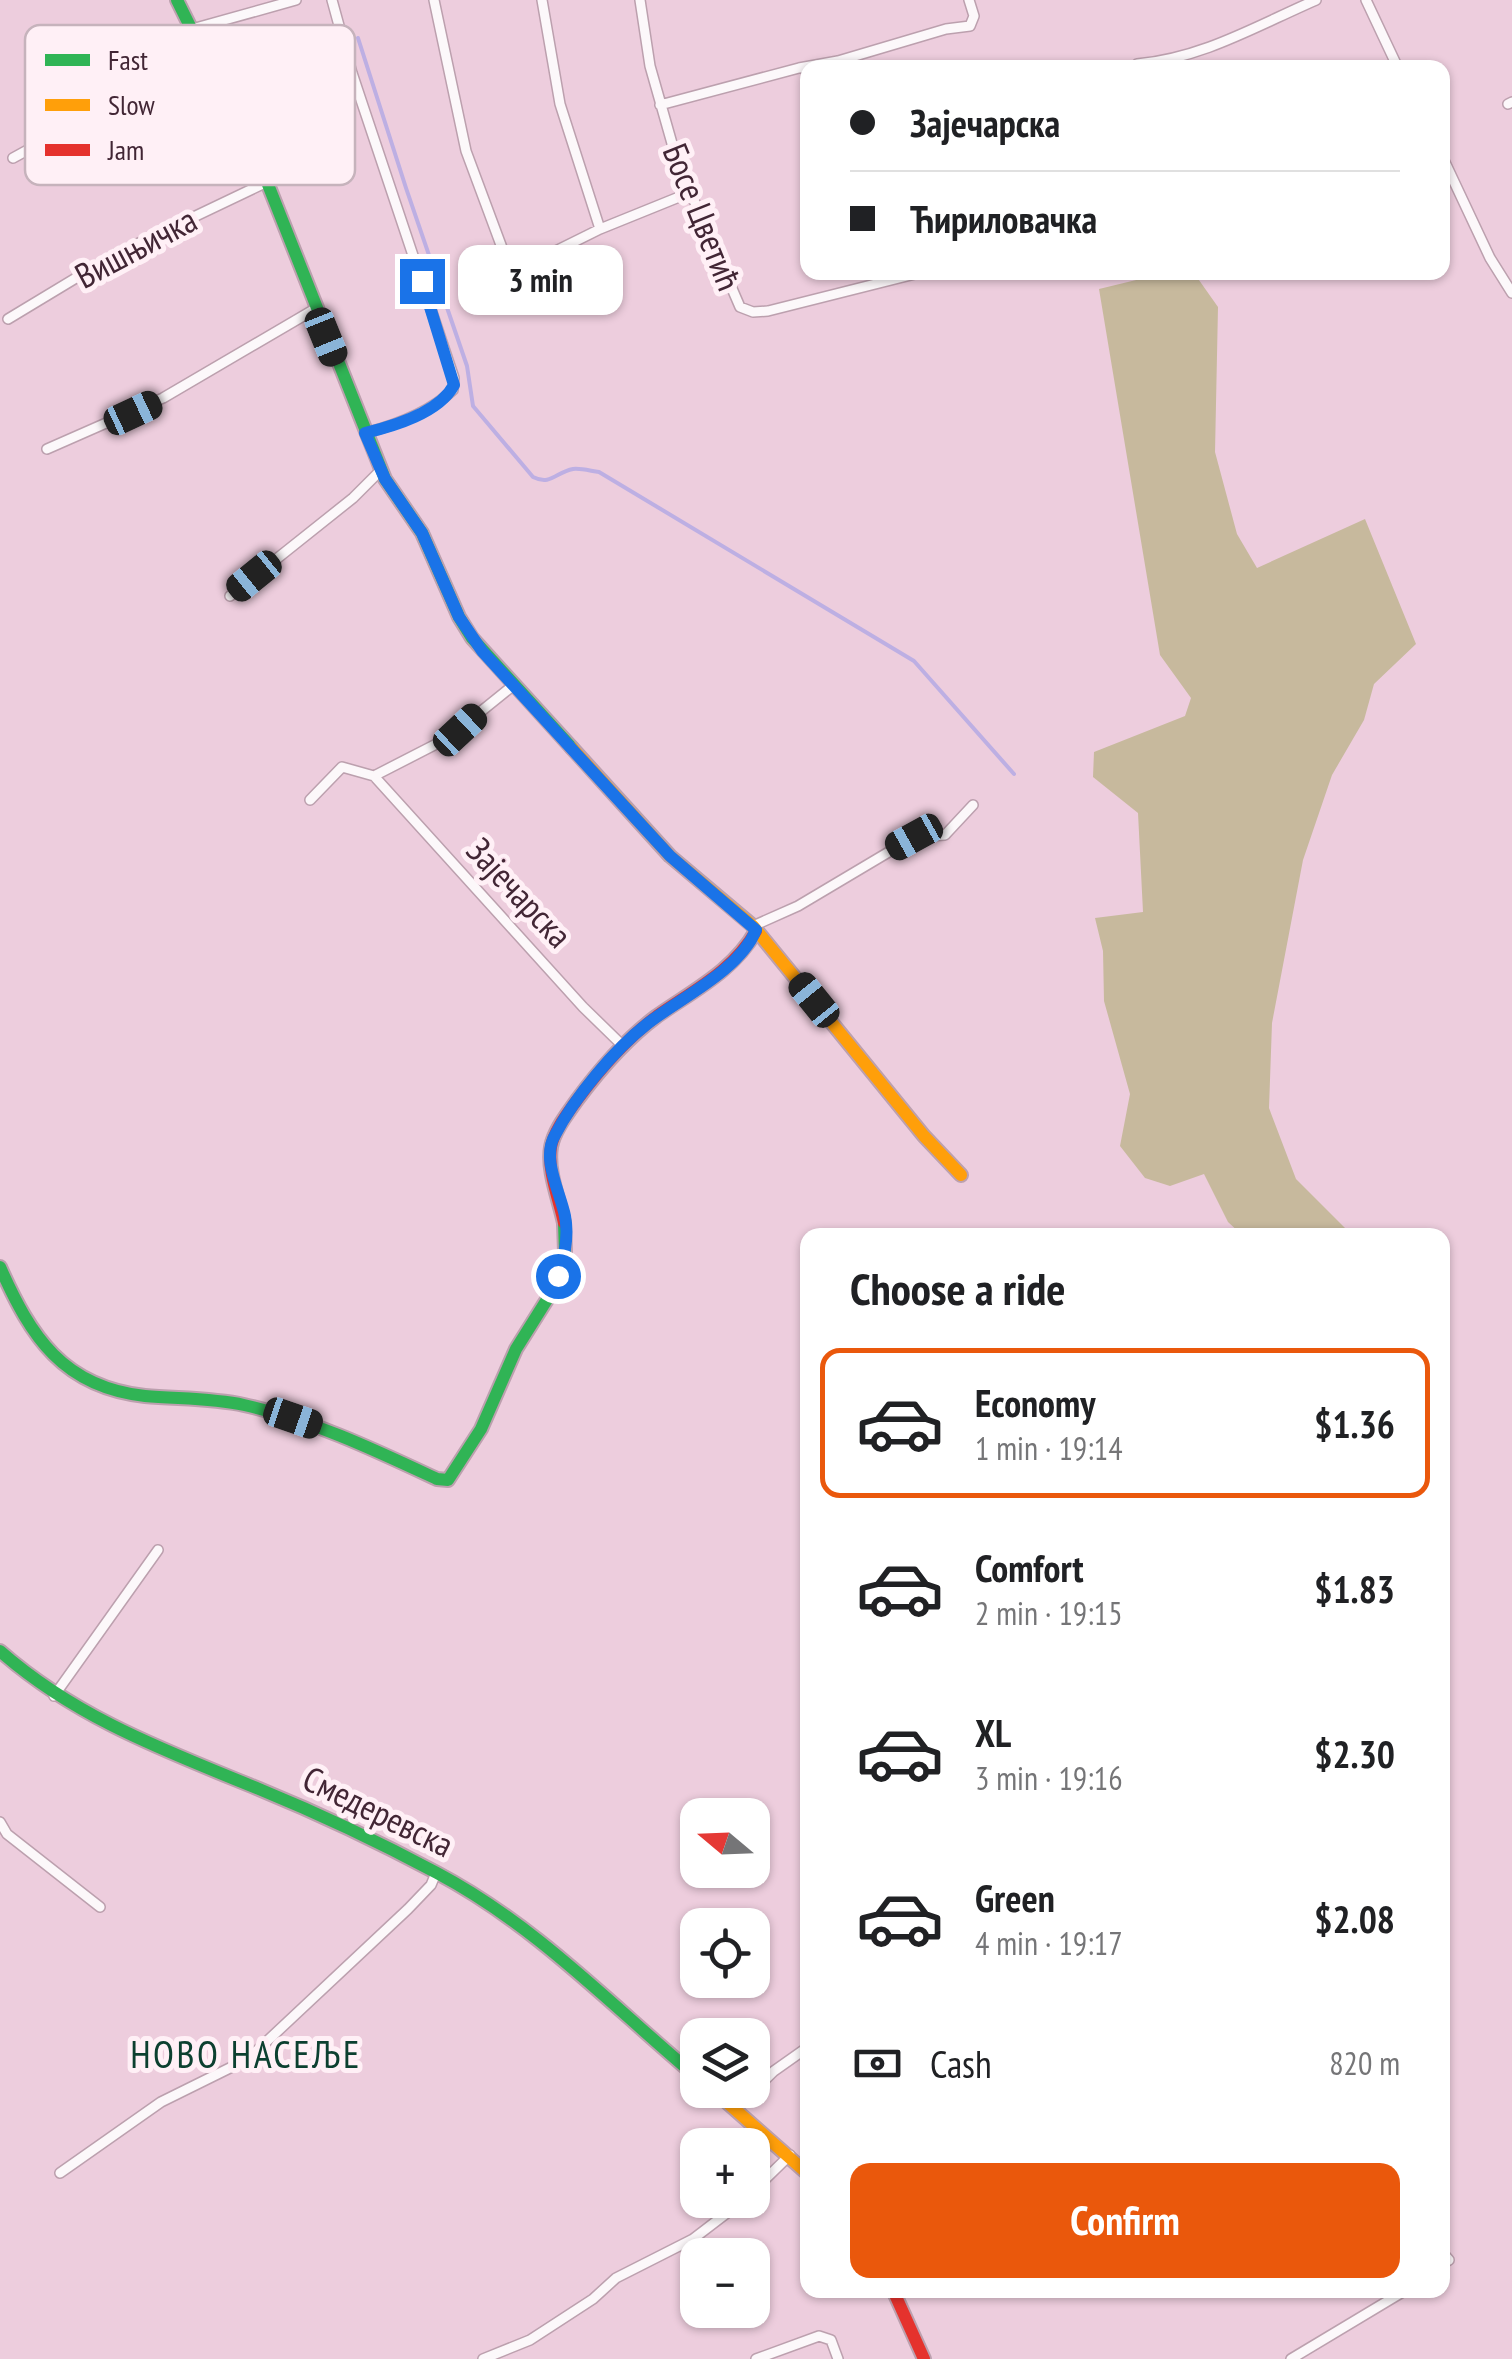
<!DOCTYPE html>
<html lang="en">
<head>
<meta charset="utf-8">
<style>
	:root { --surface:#fff; --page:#f6f6f6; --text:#202124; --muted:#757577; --line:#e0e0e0; --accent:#ea580c }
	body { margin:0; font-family:"PT Sans Narrow",sans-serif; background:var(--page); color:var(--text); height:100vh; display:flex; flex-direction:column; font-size:38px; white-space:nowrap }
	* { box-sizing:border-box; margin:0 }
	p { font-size:32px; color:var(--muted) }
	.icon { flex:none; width:55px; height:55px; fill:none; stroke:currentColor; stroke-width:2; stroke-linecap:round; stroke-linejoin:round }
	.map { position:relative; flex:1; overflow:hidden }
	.side { position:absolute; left:800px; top:1228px; width:650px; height:1070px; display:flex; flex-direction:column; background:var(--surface); border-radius:20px; box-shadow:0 2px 8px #0004 }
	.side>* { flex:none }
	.banner { position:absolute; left:800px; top:60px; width:650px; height:220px; border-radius:20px; box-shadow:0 2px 8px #0004; display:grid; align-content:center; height:220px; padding:0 50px; background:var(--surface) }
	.needle { width:65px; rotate:289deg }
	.controls { position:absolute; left:680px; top:1798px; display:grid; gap:20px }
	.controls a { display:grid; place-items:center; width:90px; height:90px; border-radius:20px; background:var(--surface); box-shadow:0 2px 8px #0004; font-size:50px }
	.end { position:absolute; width:45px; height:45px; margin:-22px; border:12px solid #1a73e8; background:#fff; box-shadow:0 0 0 5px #fff }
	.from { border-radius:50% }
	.bubble { position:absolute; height:70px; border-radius:20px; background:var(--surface); box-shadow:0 2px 8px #0004; font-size:32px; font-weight:800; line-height:70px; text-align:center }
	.car { position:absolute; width:30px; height:60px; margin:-30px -15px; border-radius:12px; box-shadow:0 0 8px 2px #0007; background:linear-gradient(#222 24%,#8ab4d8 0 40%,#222 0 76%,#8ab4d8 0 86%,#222 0) }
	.banner b { display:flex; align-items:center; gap:35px; height:95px; font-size:38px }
	.banner b+b { border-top:2px solid var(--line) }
	.banner i { width:25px; height:25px; background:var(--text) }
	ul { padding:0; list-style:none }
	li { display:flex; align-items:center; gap:30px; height:150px; margin:0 20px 15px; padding:0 30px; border:5px solid transparent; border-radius:20px }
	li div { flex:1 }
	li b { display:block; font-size:38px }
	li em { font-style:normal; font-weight:800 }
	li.selected { border-color:var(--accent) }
	li>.icon { width:90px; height:90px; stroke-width:1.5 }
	h2 { padding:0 50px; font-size:45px; line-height:120px }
	.pay { display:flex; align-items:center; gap:25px; height:110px; padding:0 50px; font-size:38px }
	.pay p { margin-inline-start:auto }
	.button { display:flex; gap:20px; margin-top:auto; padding:20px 50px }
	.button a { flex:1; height:115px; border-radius:20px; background:var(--accent); color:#fff; font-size:40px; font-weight:800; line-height:115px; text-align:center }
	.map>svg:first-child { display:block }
</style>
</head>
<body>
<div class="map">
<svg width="1512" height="2359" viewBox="0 0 1512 2359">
	<rect width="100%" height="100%" fill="#edcddd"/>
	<!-- green -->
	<path fill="#c7b99d" d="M1165,273H1194L1218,307L1215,452L1237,534L1257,568L1365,519L1416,644L1374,684L1364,720L1332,775L1303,860L1272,1023L1269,1108L1296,1179L1352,1235H1242L1228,1222L1204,1174L1170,1186L1145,1178L1120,1146L1130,1094L1104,1001L1103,951L1095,918L1143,912L1138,813L1093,777L1094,752L1185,716L1191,698L1160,655L1099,289Z"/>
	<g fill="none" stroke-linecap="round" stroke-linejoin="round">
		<!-- stream -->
		<path stroke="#bdafe3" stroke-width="4" d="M358,38L406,188L467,366L473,406L533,477C551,486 556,472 573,469C581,468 591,471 599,472L914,661L1014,774"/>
		<!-- street casing -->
		<g stroke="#bca0ae" stroke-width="12">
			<path id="street" d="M332,0L352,73L454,378L453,390C429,413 396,425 365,433
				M434,0L466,151L511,272
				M542,0L560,104L600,229
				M640,0L650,66L677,161L740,307L753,312L768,311L923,272
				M1366,0L1398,68
				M192,29L296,0
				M1137,64C1203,58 1256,26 1316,0
				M1508,104L1512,102
				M660,105L799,68L838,61L946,29L970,26L974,16L969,0
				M1442,156L1490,258L1512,293
				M13,158L108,106L199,46
				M471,293L600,229L689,193
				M8,319L114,255L267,182
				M47,449L163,398L315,309
				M230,596L353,498L381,470
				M374,776L583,1007L623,1046
				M310,800L342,767L374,776L448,738L515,684
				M753,926L798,906L914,837L945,835L973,805
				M54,1696L158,1550
				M0,1822L7,1834L100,1907
				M736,2108L774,2071L808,2047
				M60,2173L161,2102L248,2059L408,1909L431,1885L436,1873
				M752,2192L790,2155
				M1442,2252L1449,2260L1442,2264
				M483,2359L530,2340L593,2299L616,2278L693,2239L744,2200
				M756,2359L819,2336L831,2340L838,2359
				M1291,2359L1406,2290"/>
		</g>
		<!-- fast casing -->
		<g stroke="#bca0ae" stroke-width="16">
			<path id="fast" d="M177,0L267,182L385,479L422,533L459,617L472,638L572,748
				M0,1267C31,1337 63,1387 145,1396C178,1399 212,1398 244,1405C312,1420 375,1450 437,1479L448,1480L481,1429L516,1349L553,1290L565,1252L564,1223
				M0,1651C76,1718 166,1751 259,1789C320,1814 379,1842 437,1873C537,1926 612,2006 698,2078"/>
		</g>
		<!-- slow casing -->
		<g stroke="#bca0ae" stroke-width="16">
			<path id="slow" d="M572,748L670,856L753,926L924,1136L961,1175
				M713,2090L808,2174"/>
		</g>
		<!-- jam casing -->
		<g stroke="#bca0ae" stroke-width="16">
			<path id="jam" d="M564,1223C559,1199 547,1171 551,1147C554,1130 568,1113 577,1100C600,1069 626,1039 657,1016C694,990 733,971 756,931
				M893,2290L924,2359"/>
		</g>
		<!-- street -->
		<use href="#street" stroke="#fcf8fa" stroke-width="9"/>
		<!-- fast -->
		<use href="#fast" stroke="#30b455" stroke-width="12"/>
		<!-- slow -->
		<use href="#slow" stroke="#ff9f0a" stroke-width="12"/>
		<!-- jam -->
		<use href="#jam" stroke="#e5322d" stroke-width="12"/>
	</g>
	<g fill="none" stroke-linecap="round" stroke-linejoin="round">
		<!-- route -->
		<path stroke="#1a73e8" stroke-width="12" d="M422,281L454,385C439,413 394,426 365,433L385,479L422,533L459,617L482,651L670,856L756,930C739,971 680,998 647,1024C615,1049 574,1098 555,1135C541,1159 560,1191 565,1216C569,1237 565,1256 558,1276"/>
	</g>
	<g text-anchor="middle" stroke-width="10" stroke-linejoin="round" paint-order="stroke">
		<!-- street labels -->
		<g font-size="35" fill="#422635" stroke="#fff0f6">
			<text transform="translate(702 217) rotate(68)" y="12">Босе Цветић</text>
			<text transform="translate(136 248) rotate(-28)" y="12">Вишњичка</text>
			<text transform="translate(519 893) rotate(47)" y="12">Зајечарска</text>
			<text transform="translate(378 1812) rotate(26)" y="12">Смедеревска</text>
		</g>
		<!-- neighbourhood labels -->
		<g font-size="38" letter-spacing="2.5" fill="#0c4030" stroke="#fff0f6">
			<text x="246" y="2068">НОВО НАСЕЉЕ</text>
		</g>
	</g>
	<!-- legend -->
	<rect x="25" y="25" width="330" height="160" rx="15" fill="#fff0f6" stroke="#c6b3bc" stroke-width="2.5"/>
	<rect x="45" y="54" width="45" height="12" fill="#30b455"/>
	<rect x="45" y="99" width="45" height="12" fill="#ff9f0a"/>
	<rect x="45" y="144" width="45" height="12" fill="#e5322d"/>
	<g font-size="28" fill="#422635">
		<text x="108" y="70">Fast</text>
		<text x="108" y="115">Slow</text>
		<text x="108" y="160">Jam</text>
	</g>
</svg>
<div class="controls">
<a><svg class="needle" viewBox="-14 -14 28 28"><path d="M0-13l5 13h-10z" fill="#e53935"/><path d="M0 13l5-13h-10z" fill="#757577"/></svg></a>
<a><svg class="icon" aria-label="locate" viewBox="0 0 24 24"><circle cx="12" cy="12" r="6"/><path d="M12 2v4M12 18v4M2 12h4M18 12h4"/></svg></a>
<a><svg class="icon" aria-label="layers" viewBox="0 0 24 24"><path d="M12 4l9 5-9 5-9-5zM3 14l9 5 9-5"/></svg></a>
<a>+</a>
<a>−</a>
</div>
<i class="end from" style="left:558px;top:1276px"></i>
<i class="end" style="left:422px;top:281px"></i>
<div class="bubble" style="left:458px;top:245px;width:165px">3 min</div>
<i class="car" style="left:326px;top:337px;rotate:158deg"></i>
<i class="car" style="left:133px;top:413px;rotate:65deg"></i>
<i class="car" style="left:254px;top:576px;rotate:231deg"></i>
<i class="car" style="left:460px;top:730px;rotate:47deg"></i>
<i class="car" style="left:914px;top:837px;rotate:241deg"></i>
<i class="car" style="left:814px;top:1000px;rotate:321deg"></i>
<i class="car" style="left:293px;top:1418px;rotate:109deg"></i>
<div class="banner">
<b><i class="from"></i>Зајечарска</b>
<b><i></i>Ћириловачка</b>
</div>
<section class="side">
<h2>Choose a ride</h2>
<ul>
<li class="selected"><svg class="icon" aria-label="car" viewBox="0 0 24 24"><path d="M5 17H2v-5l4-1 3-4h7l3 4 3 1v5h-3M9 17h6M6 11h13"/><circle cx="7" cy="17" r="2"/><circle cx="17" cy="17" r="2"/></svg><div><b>Economy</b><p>1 min · 19:14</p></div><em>$1.36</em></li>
<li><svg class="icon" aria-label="car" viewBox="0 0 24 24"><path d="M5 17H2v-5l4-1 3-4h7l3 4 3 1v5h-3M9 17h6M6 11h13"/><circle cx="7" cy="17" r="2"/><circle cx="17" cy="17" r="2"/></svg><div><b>Comfort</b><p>2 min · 19:15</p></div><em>$1.83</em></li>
<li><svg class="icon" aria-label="car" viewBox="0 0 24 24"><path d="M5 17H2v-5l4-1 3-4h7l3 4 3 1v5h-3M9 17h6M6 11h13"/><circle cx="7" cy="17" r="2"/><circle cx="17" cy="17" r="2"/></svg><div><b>XL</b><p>3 min · 19:16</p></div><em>$2.30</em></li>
<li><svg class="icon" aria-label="car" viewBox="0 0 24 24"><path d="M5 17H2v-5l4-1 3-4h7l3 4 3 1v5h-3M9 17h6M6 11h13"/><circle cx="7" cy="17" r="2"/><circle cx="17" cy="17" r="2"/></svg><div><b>Green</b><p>4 min · 19:17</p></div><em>$2.08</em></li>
</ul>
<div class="pay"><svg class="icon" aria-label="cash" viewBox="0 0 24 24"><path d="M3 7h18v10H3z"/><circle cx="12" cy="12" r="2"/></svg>Cash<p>820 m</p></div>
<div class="button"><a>Confirm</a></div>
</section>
</div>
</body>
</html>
